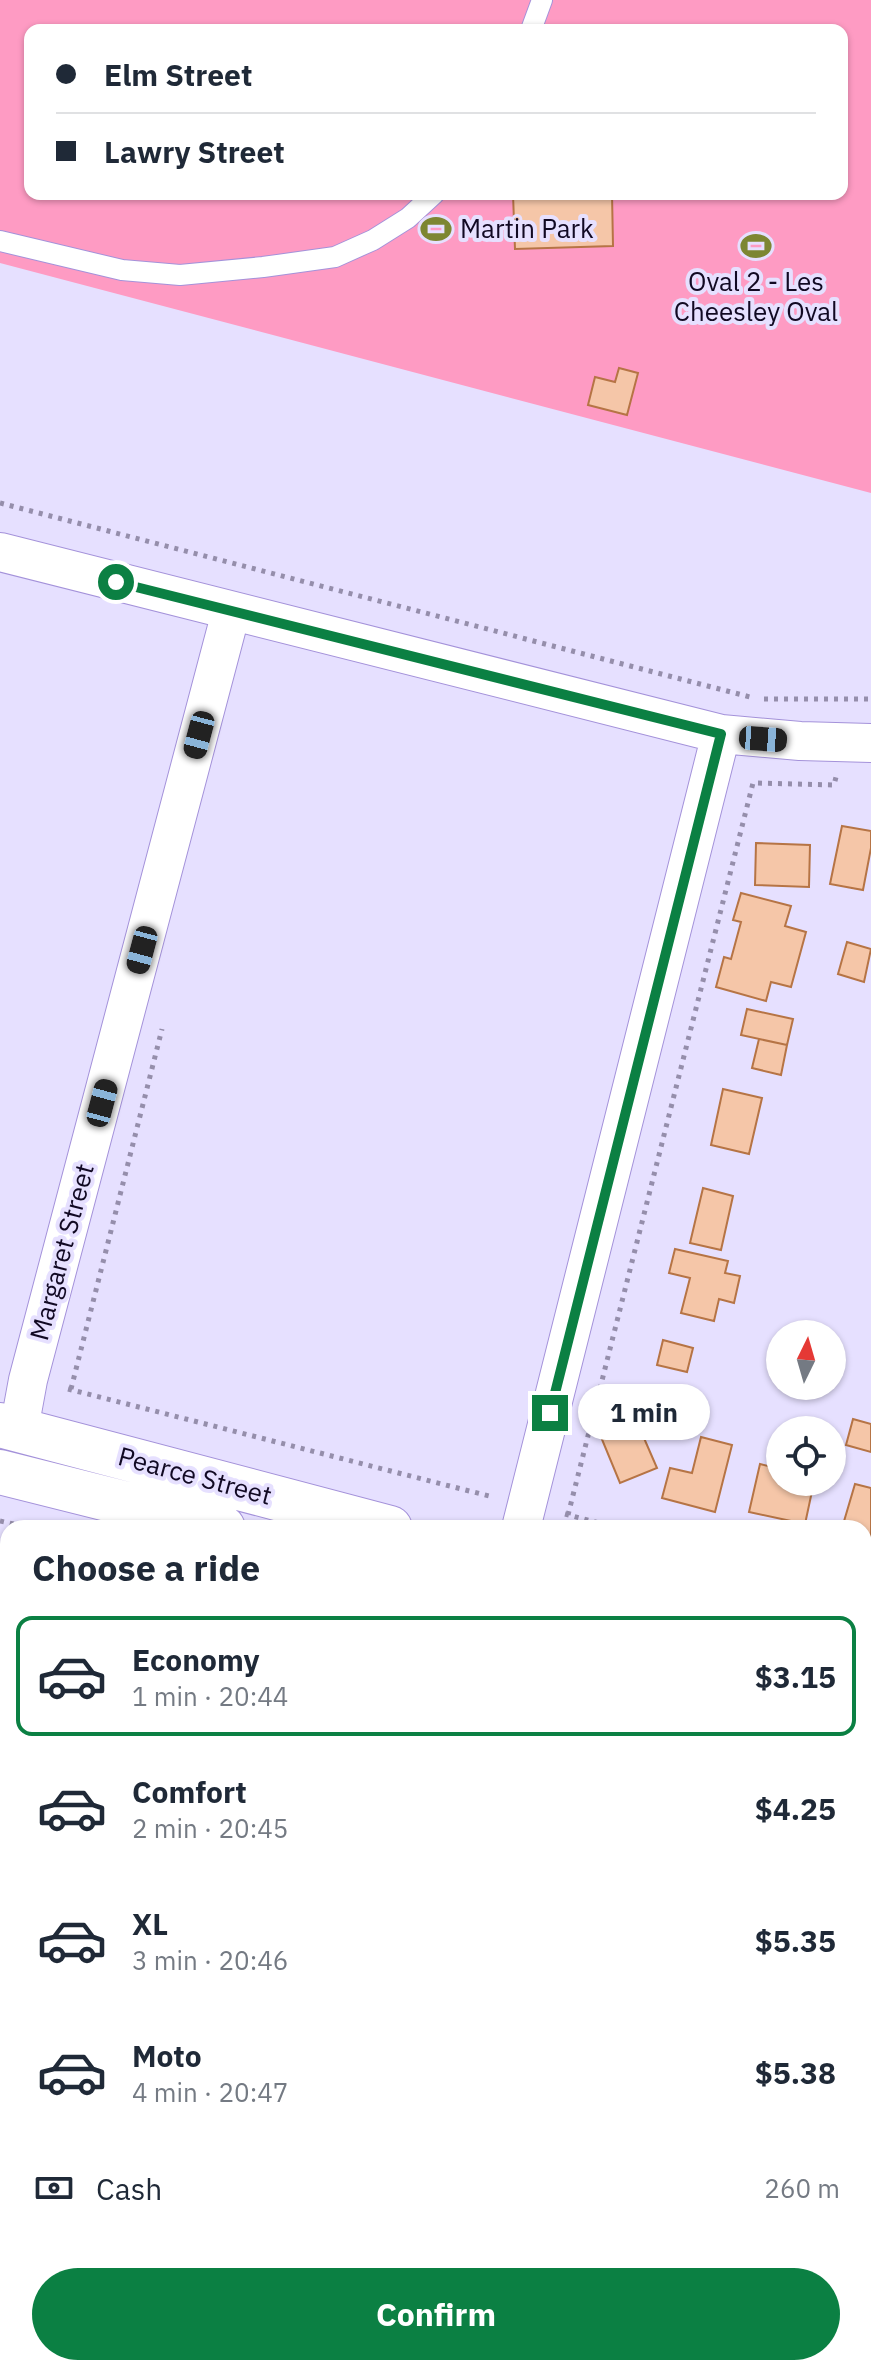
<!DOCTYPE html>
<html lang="en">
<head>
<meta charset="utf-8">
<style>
	:root { --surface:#fff; --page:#f6f6f7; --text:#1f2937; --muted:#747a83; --line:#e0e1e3; --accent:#0b8043 }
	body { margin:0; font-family:"IBM Plex Sans",sans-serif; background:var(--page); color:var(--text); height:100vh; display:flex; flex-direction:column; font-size:30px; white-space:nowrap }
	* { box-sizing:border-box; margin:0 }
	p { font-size:26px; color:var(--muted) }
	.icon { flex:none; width:44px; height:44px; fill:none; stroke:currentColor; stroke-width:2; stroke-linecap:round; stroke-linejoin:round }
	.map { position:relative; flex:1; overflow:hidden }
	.drawer { position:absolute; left:0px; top:1520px; width:872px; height:856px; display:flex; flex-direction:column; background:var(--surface); border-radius:24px 24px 0 0; box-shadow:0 2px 6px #0004 }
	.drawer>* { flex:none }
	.hud { position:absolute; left:24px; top:24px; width:824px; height:176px; border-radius:16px; box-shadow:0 2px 6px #0004; display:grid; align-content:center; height:176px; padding:0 32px; background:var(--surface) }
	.needle { width:52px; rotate:5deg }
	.fabs { position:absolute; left:766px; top:1320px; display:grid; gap:16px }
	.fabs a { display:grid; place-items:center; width:80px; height:80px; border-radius:50%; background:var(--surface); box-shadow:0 2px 6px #0004; font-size:40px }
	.end { position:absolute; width:36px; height:36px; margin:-18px; border:10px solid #0b8043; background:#fff; box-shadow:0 0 0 4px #fff }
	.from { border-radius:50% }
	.bubble { position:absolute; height:56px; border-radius:28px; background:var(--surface); box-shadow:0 2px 6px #0004; font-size:26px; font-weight:700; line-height:56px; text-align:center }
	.car { position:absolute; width:24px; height:48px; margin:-24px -12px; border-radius:10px; box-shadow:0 0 6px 2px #0007; background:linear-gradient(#222 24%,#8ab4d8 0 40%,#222 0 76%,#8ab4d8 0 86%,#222 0) }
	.hud b { display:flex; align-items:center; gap:28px; height:76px; font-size:30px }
	.hud b+b { border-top:2px solid var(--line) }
	.hud i { width:20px; height:20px; background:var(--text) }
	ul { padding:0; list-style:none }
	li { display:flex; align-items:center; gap:24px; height:120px; margin:0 16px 12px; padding:0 16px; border:4px solid transparent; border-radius:16px }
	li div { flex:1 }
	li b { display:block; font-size:30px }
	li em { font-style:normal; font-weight:700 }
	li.active { border-color:var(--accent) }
	li>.icon { width:72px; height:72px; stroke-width:1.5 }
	h2 { padding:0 32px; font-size:36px; line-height:96px }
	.pay { display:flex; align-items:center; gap:20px; height:88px; padding:0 32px; font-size:30px }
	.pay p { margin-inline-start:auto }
	.cta { display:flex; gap:16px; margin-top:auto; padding:16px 32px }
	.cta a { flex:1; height:92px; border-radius:48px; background:var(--accent); color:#fff; font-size:32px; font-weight:700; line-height:92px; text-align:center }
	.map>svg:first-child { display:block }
</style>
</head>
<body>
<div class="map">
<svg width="871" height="2376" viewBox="0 0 871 2376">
	<rect width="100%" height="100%" fill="#e6e0ff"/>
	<!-- green -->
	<path fill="#fe9bc3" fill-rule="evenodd" d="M0,0H871V493L0,263ZM30,30H842V194H30Z"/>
	<!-- building -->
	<path fill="#f5c6a8" stroke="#b67445" stroke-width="2" d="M513,194H612L613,246L515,249Z
		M619,368L638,373L627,415L588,405L595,377L615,382Z
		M842,826L871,831V848L863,890L830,884Z
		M756,843L810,845L809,887L755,885Z
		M741,893L791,906L785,926L806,932L791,987L771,982L766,1001L716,987L724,957L731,959L741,922L733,920Z
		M847,942L871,949L864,982L838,974Z
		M747,1009L793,1019L787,1045L741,1035Z
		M759,1039L787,1045L781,1075L752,1068Z
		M723,1089L762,1098L749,1154L711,1145Z
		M703,1188L733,1196L721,1250L690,1243Z
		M675,1249L728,1261L725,1273L740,1276L734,1303L719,1299L714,1321L681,1313L690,1278L669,1273Z
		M663,1340L693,1348L687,1372L657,1365Z
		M853,1419L871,1424V1452L846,1445Z
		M637,1422L657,1468L620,1483L601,1437Z
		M701,1437L732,1445L715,1512L662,1498L670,1468L692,1473Z
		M760,1464L780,1469V1482H814L805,1524L749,1512Z
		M855,1484L871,1488V1554L864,1552V1528H842Z"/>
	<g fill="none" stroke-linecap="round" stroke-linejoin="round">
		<!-- lane casing -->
		<g stroke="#a492da" stroke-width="22">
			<path id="lane" d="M531,30L542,0
				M0,241L122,270L180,275L263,267L335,257L373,240L408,218L434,194"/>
		</g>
		<!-- street casing -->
		<g stroke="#a492da" stroke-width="40">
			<path id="street" d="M0,552L721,734L800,741L871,743
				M19,1429L28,1380L231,612
				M521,1528L721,734"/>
		</g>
		<!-- secondary casing -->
		<g stroke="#a492da" stroke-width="46">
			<path id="secondary" d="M0,1425L390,1528
				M0,1472L223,1528
				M864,1646L871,1648
				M864,1688L871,1690"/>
		</g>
		<!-- path -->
		<path stroke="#958eab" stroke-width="5" stroke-dasharray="4 6" stroke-linecap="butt" d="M0,503L754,698
			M764,699H871
			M68,1389L493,1497
			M71,1389L162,1029
			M565,1514L618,1528
			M568,1515L753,783L834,785L836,777
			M0,1521L32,1528
			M864,1592L871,1594
			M0,1602L8,1590
			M864,1740L871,1742"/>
		<!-- lane -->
		<use href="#lane" stroke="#fff" stroke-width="20"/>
		<!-- street -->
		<use href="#street" stroke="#fff" stroke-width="38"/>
		<!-- secondary -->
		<use href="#secondary" stroke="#fff" stroke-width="44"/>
	</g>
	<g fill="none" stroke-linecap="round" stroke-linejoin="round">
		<!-- route -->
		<path stroke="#0b8043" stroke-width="10" d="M116,582L721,734L550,1413"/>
	</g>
	<!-- icons -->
	<defs>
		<g id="stadium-bare" transform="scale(2.4)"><path d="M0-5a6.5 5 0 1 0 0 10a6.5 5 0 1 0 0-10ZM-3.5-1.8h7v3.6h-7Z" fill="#7d8632" stroke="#e6e0ff" stroke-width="2.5" paint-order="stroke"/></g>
	</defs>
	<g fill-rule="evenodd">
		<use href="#stadium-bare" x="436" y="229"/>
		<use href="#stadium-bare" x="756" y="246"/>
	</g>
	<g text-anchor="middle" stroke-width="8" stroke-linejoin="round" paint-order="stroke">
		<!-- poi labels -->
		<g font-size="26" fill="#110923" stroke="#e6e0ff" text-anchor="start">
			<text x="460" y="238">Martin Park</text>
			<text x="756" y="291" text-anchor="middle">Oval 2 - Les<tspan x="756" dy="30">Cheesley Oval</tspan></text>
		</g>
		<!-- street labels -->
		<g font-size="26" fill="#110923" stroke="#e6e0ff">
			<text transform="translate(62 1252) rotate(-75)" y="9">Margaret Street</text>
			<text transform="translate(195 1476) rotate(15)" y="9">Pearce Street</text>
		</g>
	</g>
</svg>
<div class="fabs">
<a><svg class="needle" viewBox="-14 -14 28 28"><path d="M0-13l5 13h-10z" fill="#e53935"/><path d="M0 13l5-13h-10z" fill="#747a83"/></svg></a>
<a><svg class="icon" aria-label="locate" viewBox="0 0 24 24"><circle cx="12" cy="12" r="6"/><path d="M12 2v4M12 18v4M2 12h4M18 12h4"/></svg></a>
</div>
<i class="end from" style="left:116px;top:582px"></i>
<i class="end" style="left:550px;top:1413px"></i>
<div class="bubble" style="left:578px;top:1384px;width:132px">1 min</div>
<i class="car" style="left:199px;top:735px;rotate:195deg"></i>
<i class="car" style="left:763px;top:739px;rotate:94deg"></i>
<i class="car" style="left:142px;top:950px;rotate:195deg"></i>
<i class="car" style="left:102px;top:1103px;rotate:15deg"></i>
<div class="hud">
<b><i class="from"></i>Elm Street</b>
<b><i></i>Lawry Street</b>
</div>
<section class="drawer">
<h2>Choose a ride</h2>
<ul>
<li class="active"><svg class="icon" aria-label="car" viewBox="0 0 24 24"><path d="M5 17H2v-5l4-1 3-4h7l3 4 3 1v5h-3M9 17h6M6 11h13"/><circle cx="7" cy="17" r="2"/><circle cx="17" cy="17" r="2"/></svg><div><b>Economy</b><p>1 min · 20:44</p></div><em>$3.15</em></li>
<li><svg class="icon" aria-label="car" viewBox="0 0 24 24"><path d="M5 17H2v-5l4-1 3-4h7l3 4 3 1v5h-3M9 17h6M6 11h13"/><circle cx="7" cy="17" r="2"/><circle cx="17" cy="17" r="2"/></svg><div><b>Comfort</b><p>2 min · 20:45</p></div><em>$4.25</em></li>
<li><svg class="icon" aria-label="car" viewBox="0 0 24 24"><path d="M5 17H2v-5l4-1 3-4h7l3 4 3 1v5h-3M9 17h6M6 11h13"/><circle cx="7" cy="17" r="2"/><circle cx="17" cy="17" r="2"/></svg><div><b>XL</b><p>3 min · 20:46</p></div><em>$5.35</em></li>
<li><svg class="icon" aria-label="car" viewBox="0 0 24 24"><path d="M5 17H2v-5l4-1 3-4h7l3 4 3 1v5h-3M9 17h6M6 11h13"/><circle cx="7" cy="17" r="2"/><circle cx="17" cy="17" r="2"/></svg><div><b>Moto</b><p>4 min · 20:47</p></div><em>$5.38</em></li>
</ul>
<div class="pay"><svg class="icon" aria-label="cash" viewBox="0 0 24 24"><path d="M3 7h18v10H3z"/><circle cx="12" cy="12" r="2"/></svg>Cash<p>260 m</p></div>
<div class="cta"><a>Confirm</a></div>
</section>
</div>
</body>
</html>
